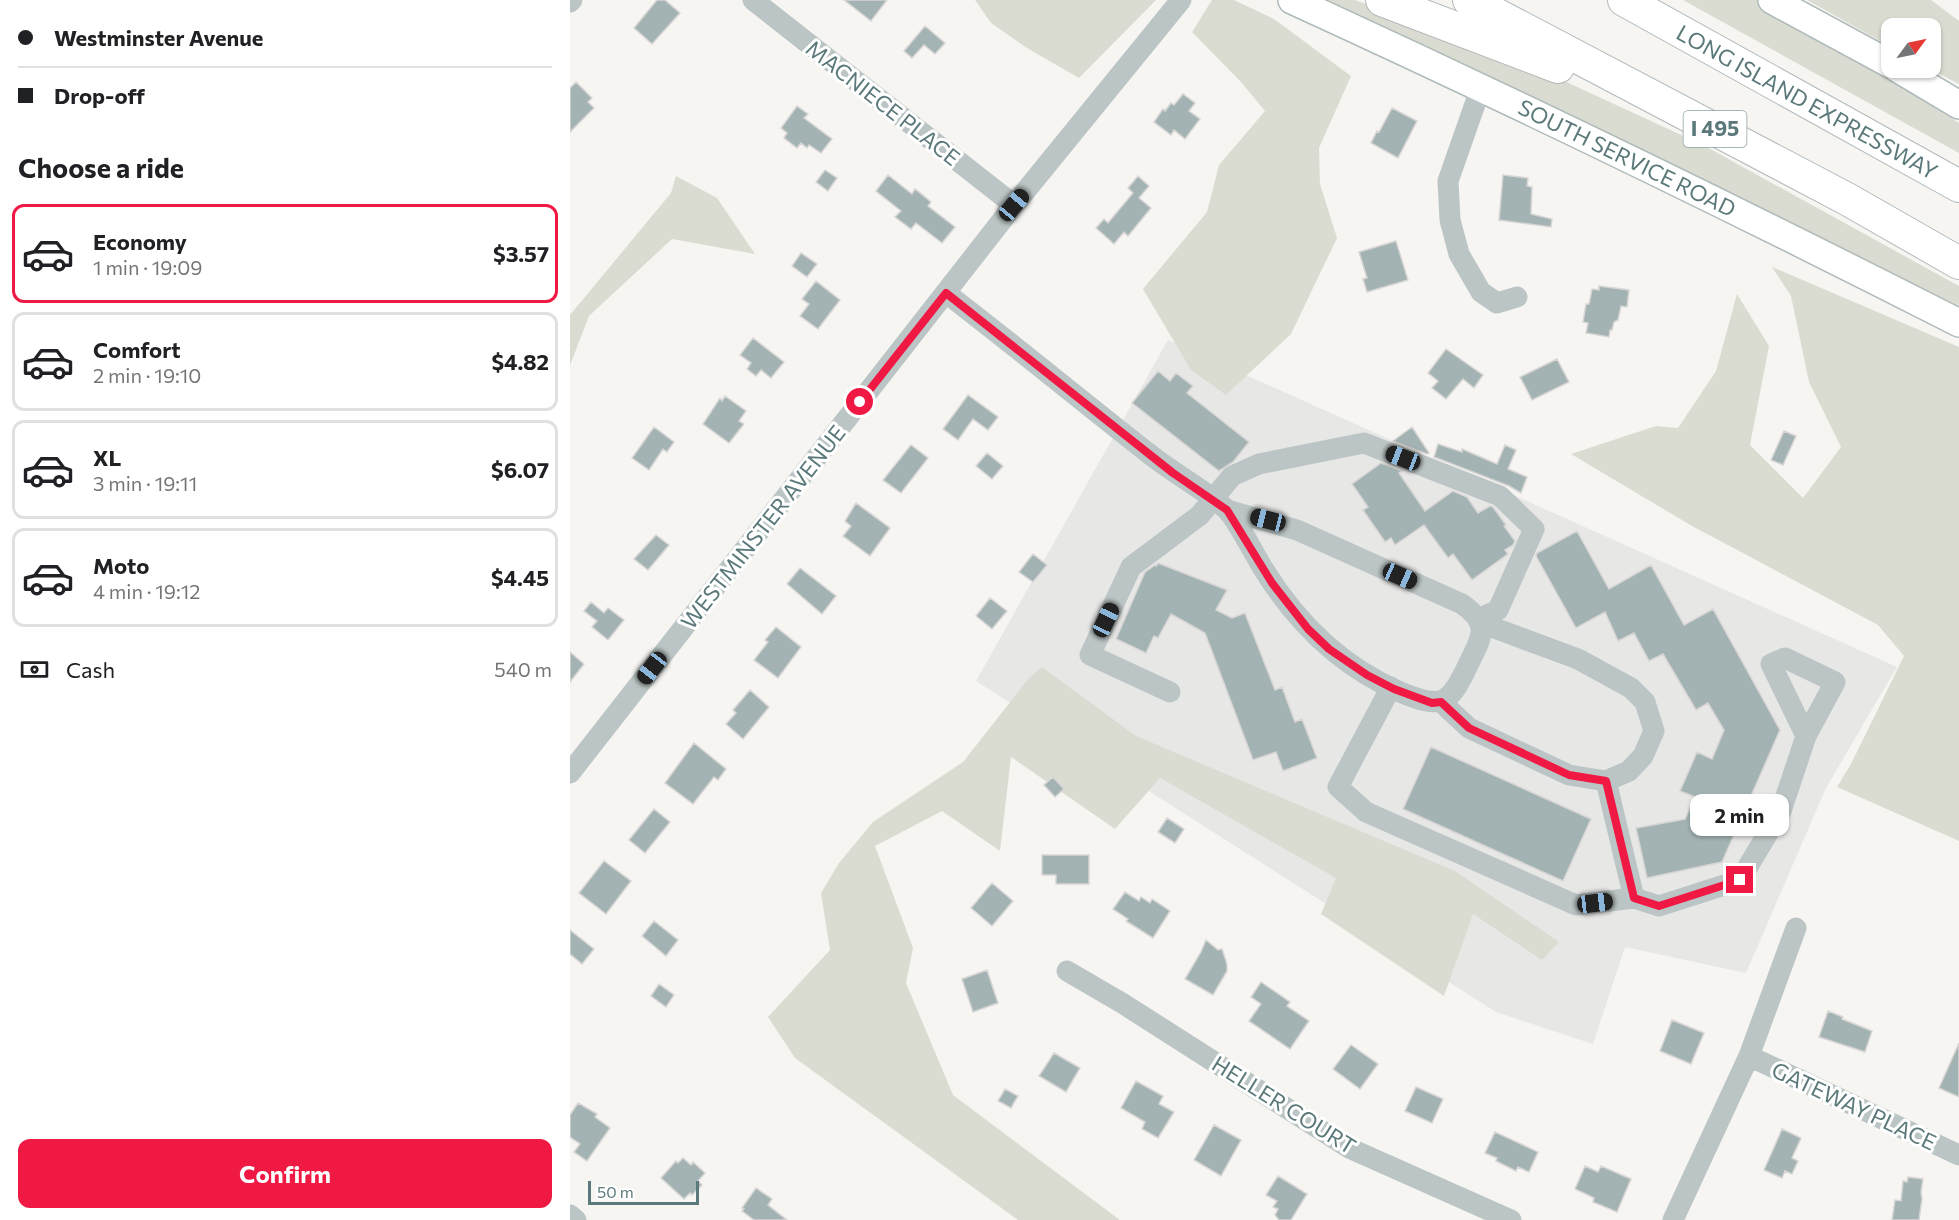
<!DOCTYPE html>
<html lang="en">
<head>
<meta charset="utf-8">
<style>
	:root { --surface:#fff; --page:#f2f2f2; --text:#202124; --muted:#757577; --line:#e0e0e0; --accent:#f01944 }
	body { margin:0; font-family:Commissioner,sans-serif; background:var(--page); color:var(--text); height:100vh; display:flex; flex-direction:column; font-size:22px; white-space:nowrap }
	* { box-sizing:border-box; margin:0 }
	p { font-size:20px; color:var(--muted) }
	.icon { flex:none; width:33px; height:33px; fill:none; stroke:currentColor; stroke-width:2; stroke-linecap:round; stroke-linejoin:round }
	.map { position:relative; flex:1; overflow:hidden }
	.drawer { display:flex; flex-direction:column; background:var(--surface); width:570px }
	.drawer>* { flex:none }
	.guide { display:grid; align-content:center; height:132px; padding:0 18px; background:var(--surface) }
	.needle { width:39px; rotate:57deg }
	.tools { position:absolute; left:1311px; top:18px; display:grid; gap:12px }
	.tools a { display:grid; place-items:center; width:60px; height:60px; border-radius:12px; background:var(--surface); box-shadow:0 2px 4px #0004; font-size:30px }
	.scale { position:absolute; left:18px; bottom:15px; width:111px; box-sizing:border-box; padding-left:6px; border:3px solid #5b797a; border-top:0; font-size:16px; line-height:21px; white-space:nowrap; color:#5b797a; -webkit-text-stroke:4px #fff; paint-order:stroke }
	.end { position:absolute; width:27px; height:27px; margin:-14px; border:8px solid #f01944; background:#fff; box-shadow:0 0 0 3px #fff }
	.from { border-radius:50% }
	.bubble { position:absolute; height:42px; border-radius:12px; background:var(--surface); box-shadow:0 2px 4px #0004; font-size:20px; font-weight:700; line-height:42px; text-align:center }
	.car { position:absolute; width:18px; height:36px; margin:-18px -9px; border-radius:8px; box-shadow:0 0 4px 2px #0007; background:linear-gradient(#222 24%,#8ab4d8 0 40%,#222 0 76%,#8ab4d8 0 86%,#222 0) }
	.guide b { display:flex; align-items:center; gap:21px; height:57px; font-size:22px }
	.guide b+b { border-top:2px solid var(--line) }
	.guide i { width:15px; height:15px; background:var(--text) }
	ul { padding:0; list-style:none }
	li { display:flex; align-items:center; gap:18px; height:99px; margin:0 12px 9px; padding:0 6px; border:3px solid var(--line); border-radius:12px }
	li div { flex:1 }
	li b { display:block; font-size:22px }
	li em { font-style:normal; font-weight:700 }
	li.current { border-color:var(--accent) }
	li>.icon { width:54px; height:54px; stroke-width:1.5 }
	h2 { padding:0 18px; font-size:27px; line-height:72px }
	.pay { display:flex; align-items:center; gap:15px; height:66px; padding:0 18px; font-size:22px }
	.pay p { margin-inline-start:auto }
	.button { display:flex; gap:12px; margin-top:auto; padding:12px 18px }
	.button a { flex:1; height:69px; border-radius:12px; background:var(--accent); color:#fff; font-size:24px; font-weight:700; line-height:69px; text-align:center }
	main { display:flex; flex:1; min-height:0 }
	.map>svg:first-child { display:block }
</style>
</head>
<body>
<main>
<section class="drawer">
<div class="guide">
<b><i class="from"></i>Westminster Avenue</b>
<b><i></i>Drop-off</b>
</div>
<h2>Choose a ride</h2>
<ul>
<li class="current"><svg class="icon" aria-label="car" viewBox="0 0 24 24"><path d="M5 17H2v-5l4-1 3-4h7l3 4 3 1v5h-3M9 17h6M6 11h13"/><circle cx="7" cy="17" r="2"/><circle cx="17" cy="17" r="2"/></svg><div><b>Economy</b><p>1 min · 19:09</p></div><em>$3.57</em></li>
<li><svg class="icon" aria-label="car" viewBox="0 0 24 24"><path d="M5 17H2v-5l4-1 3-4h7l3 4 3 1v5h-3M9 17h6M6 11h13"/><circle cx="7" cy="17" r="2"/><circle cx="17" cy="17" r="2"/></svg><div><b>Comfort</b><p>2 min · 19:10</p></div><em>$4.82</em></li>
<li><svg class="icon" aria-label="car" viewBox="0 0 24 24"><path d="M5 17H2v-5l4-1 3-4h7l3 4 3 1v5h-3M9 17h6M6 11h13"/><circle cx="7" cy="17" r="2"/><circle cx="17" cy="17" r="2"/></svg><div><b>XL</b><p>3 min · 19:11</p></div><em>$6.07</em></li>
<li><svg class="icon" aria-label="car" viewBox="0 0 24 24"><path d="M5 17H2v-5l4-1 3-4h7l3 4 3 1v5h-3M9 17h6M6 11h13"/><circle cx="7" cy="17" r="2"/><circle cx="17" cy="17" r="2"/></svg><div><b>Moto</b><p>4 min · 19:12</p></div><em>$4.45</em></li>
</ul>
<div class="pay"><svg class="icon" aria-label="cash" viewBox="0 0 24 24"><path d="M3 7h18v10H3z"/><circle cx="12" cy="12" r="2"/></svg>Cash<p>540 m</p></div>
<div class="button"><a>Confirm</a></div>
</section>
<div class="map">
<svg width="1389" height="1220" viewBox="0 0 1389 1220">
	<rect width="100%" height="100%" fill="#f6f5f2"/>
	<!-- built -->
	<path fill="#e7e7e6" d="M598,340L1327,667L1256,788L1176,973L1055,947L1023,1044L926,1012L406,681Z"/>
	<!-- green -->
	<path fill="#dadcd1" d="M405,0H586L509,78L457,48L421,23Z
		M642,0H664L704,19L781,76L749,148L750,184L767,238L721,334L656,395L621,370L573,289L637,212L649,165L695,111L671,82L622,32Z
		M752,0H785L966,68L1133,145L1389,286V311L1212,219Z
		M1113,0H1190L1210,11L1389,123V153Z
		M1237,0H1361L1389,21V84L1358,68H1360V28H1322L1321,47Z
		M106,176L147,198L185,254L102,239L19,316L0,365V315L101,193Z
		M1202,267L1389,347V841L1267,787L1281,764L1334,656L1308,625L1122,526L1001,454L1086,426L1108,428L1146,371L1167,294L1199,346L1180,445L1233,498L1271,447L1239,382L1221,296Z
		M472,667L566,736L885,871L989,942L972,960L903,914L874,996L751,914L766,878L590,778L545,829L441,757L430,851L372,811L305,846L343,948L336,983L383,1095L550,1220H448L225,1058L198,1017L260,950L251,893L269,863L303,822L393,762L459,678Z"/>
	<!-- building -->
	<path fill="#a3b3b3" stroke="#d8d6d5" stroke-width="1.5" d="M87,0H95L110,13L82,44L64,28Z
		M274,0H317L301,21Z
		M355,26L375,43L365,54L354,45L342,58L334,51Z
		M6,82L22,98L18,102L24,108L0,132V88Z
		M613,94L625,103L619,111L630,119L615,139L604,130L601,135L584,122L593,109L595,111L601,103L604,105Z
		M227,106L238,114L234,118L262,139L251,153L239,145L237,148L231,143L227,148L214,138L217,133L211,128Z
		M822,108L847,121L828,158L801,143L807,131L809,132Z
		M255,170L267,178L258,191L246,182Z
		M318,175L342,194L345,189L361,202L358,206L385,227L372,243L346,223L341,229L325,217L331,211L306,191Z
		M933,175L958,178L957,186L962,187L961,214L982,219L981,227L929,220Z
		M568,176L579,186L569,198L581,208L558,236L554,232L544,244L526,228L534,219L538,223L563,193L558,188Z
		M826,241L838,280L797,292L793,279L797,278L789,252Z
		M231,253L247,264L237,277L222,266Z
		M246,281L270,300L248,329L230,316L239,304L232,299Z
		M1029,286L1059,290L1057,307L1051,306L1048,320L1044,322L1042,330H1040L1039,337L1016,333L1018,323L1013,322L1016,304H1019L1022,289L1029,290Z
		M183,338L214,362L201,378L191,370L186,376L177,369L181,363L170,355Z
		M876,349L913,375L904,388L893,379L876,399L862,388L868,381L858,373Z
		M987,359L999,382L962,400L950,377Z
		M588,371L600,381L606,373L623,386L617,393L679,442L663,462L649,471L562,403Z
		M398,395L428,417L418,430L403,419L388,440L373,429Z
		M155,396L176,411L169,421L174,424L159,443L133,424L150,398L152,401Z
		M84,427L104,442L97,452L93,449L79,470L62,458Z
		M842,427L859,453L857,454L823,441Z
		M1214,431L1226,436L1213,465L1201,460Z
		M868,444L892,452V449L927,464L935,445L946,450L938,469L957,477L951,493L939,486L864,457Z
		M341,445L358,458L331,493L313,480Z
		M417,453L433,466L422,479L406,466Z
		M811,463L832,471L829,473L855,511L883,491L897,497L908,513L920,506L923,507L936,525L934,526L945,541L943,545L935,550L938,554L902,580L883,554L878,558L854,525L825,545L821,538L815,542L793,510L798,507L782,484Z
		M286,503L320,528L300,556L273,536L281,526L275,521Z
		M1007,531L1039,589L1081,565L1114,625L1143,609L1210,730L1152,862L1077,878L1066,828L1115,819L1125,797L1110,791L1127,752L1142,759L1154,730L1138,703L1126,710L1093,654L1079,661L1064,633L1048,641L1035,612L1006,628L966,556L967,553Z
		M86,535L99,545L78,570L64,559Z
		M463,554L477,565L463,582L449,572Z
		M588,563L657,590L646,610L662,618L675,613L705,690L712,687L725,722L732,719L747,758L713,771L706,752L683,760L635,633L601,614L588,638L584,636L576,653L546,639L575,572L585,565L586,566Z
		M230,568L266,596L252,614L217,584Z
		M420,598L437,611L422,629L406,616Z
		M21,602L34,613L38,608L54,620L38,640L22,627L27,621L14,611Z
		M206,627L231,647L208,678L184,660L198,642L195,640Z
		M0,652L14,664L0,682Z
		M180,690L199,707L173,739L156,724L166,713L163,710Z
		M124,743L156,769L148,780L144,777L123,804L95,783Z
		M861,747L1021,819L993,881L833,809Z
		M483,777L494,789L485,797L474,785Z
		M84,809L100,822L75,853L59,840Z
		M597,818L614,829L605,843L588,832Z
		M472,855H519V884H486V875H472Z
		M34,861L61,881L36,914L9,893Z
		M422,883L443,901L422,926L401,908Z
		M555,892L569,901L571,897L580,903L582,899L600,911L583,938L556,921L558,919L543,909Z
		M84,921L108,940L96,956L72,936Z
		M0,930L24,949L12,964L0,954Z
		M636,940L648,950L652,949L657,964V971L643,995L615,979L631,952Z
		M417,970L428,1003L403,1012L392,979Z
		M691,982L720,1002L717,1006L739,1021L720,1049L679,1021L691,1004L681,997Z
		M89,984L104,995L96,1007L81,996Z
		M1258,1011L1273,1017L1272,1019L1302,1031L1295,1052L1249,1037Z
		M1102,1020L1134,1033L1121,1064L1090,1051Z
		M1389,1043V1097L1369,1088Z
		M781,1045L808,1064L790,1089L763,1069Z
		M484,1053L510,1068L496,1092L469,1076Z
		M566,1081L593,1096L589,1104L604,1112L588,1138L572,1129L575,1122L551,1108Z
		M846,1087L873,1099L862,1123L835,1111Z
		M435,1089L448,1096L441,1108L428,1101Z
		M8,1103L27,1114L25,1117L40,1128L17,1161L4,1152L10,1144L0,1137V1115Z
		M644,1125L671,1140L651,1176L624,1160Z
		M1212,1129L1231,1138L1222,1158L1228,1161L1222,1174L1215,1171L1212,1178L1194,1170Z
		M925,1132L968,1152L959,1172L948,1167L946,1171L926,1161L927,1158L915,1153Z
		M113,1158L121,1165L123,1162L135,1173L128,1181L132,1185L122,1195L120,1193L114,1199L91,1178L106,1161L108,1163Z
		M1015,1166L1028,1172L1031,1166L1061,1179L1047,1212L1023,1202L1024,1198L1005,1189Z
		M708,1176L737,1194L721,1220H709L705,1215L708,1209L703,1207L707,1201L696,1195Z
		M1338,1177L1353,1179L1351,1192L1352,1199L1349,1220H1322L1325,1200L1331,1201L1333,1181L1337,1182Z
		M186,1188L202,1199L198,1205L217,1220H184L172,1211L174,1209L172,1208Z"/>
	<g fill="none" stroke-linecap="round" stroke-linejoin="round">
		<!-- major casing -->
		<g stroke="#afbaba" stroke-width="30">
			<path id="major" d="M722,0C947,103 1169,211 1389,323
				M1202,0L1322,65
				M1327,68L1389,105"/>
		</g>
		<!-- highway casing -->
		<g stroke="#b1b9ba" stroke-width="34">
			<path id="highway" d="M812,0L988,67
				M899,0L1277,199L1389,263
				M1054,0L1389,186"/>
		</g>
		<!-- minor -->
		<path stroke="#bcc5c5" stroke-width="21" d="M183,0L444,205
			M0,2L2,0
			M911,87L878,181L880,220L889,254L911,292L927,303L947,297
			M376,293C445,346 513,402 582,456C605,474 633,489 655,508C666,517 685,556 694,570C727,623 772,667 830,692C871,709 879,706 898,665C911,638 922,625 892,604L727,530L657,510
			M821,687L768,787L796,812L1006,905L1064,898
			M600,692L520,655L561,567L630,515L662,476L689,464L794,443L930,496L964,529L928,610L908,619
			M871,702L899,728L999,775L1036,781L1059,771L1073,756L1084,731L1075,702L1061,688L1008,659L911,623
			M0,773L444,205L611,0
			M1036,781L1064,898L1089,906L1170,880L1211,811L1236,736L1265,682L1215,658L1201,664L1236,736
			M497,971L552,1003L779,1148L941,1220
			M1179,1056L1389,1155
			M0,1215L6,1220
			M1103,1220L1179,1056L1226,928"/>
		<!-- major -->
		<use href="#major" stroke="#fff" stroke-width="27"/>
		<!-- highway -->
		<use href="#highway" stroke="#fff" stroke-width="32"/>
	</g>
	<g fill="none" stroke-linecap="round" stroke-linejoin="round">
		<!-- route -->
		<path stroke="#f01944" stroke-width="8" d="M290,402L376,293L603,473L657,510L702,583L738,629L759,649L797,675L824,689L862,703L871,702L899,728L999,775L1036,781L1064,898L1089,906L1170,880"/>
	</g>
	<g text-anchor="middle" stroke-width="6" stroke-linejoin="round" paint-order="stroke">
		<!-- shield labels -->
		<rect fill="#fff" stroke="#8ca1a2" stroke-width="1.5" x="1113.5" y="111" width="63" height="36" rx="4.5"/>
		<g font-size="21" font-weight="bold" fill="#5b797a">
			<text x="1145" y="136">I 495</text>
		</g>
		<!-- street labels -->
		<g font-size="22" fill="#5b797a" stroke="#fff">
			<text transform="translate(1237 102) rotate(29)" y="8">LONG ISLAND EXPRESSWAY</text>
			<text transform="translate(313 103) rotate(38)" y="8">MACNIECE PLACE</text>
			<text transform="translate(1057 158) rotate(26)" y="8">SOUTH SERVICE ROAD</text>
			<text transform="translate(193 527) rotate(-52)" y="8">WESTMINSTER AVENUE</text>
			<text transform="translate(714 1105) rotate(32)" y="8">HELLER COURT</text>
			<text transform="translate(1284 1106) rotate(25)" y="8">GATEWAY PLACE</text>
		</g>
	</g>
</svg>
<div class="tools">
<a><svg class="needle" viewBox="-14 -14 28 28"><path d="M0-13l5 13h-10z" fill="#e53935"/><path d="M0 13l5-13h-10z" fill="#757577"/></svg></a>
</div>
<div class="scale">50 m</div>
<i class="end from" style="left:290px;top:402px"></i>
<i class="end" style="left:1170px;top:880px"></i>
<div class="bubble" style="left:1120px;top:794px;width:99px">2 min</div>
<i class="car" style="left:444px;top:205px;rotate:40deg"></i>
<i class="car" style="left:833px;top:458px;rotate:291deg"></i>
<i class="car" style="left:698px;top:520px;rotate:284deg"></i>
<i class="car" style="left:830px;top:576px;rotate:114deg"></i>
<i class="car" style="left:536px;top:620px;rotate:25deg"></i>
<i class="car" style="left:82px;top:668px;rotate:218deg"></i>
<i class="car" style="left:1025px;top:903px;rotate:83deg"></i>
</div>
</main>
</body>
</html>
